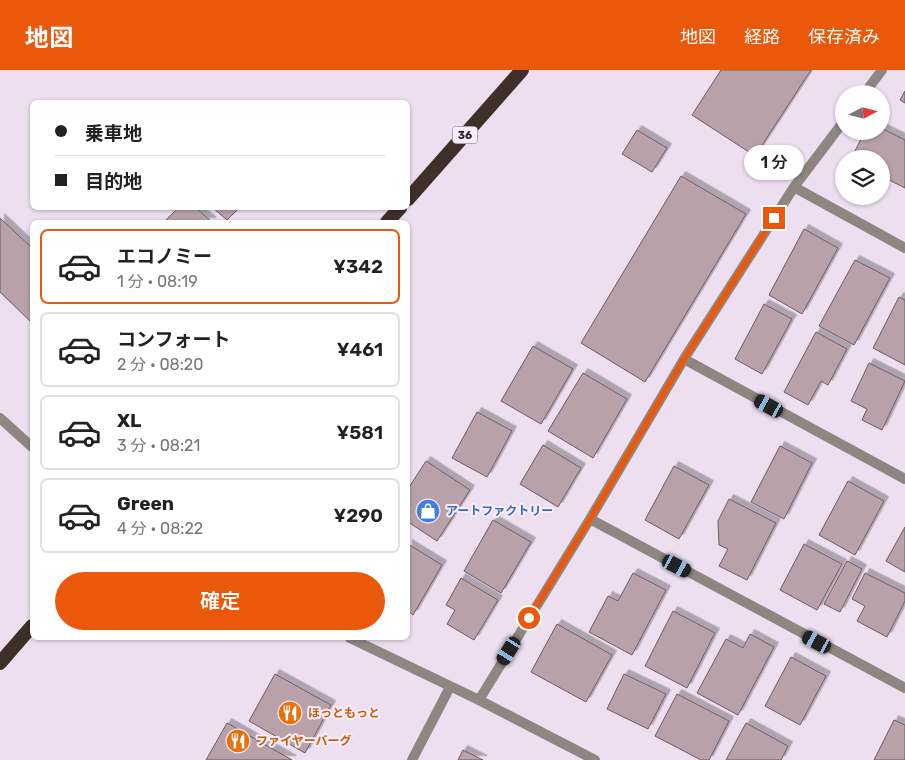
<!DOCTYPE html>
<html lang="ja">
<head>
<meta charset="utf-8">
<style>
	:root { --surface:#fff; --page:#f2f2f2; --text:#222; --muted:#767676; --line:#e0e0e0; --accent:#ea580c }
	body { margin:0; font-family:Rubik,"Noto Sans JP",sans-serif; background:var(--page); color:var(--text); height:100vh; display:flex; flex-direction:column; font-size:19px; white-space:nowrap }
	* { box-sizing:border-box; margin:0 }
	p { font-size:16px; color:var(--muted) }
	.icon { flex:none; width:28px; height:28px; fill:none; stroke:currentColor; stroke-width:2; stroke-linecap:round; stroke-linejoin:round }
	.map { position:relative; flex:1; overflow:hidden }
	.details { position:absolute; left:30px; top:150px; width:380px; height:420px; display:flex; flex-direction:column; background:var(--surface); border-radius:8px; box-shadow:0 1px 4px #0004 }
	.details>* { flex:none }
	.banner { position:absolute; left:30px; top:30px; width:380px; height:110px; border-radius:8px; box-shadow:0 1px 4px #0004; display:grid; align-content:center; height:110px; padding:0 25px; background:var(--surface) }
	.needle { width:32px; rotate:83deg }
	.fabs { position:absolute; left:835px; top:15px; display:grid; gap:10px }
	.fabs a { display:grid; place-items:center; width:55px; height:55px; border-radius:50%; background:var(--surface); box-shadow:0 1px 4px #0004; font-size:25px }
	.end { position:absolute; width:22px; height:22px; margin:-11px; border:6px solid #ea580c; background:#fff; box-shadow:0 0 0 2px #fff }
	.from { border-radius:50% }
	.bubble { position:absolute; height:35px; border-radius:18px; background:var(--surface); box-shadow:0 1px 4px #0004; font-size:16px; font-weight:600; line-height:35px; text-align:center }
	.car { position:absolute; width:15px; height:30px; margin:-15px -8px; border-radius:6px; box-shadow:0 0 4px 1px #0007; background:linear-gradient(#222 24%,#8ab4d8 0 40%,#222 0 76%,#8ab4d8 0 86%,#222 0) }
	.banner b { display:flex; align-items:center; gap:18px; height:48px; font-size:19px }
	.banner b+b { border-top:1px solid var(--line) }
	.banner i { width:12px; height:12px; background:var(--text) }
	ul { padding:9px 0 0; list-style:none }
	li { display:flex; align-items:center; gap:15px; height:75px; margin:0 10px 8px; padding:0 15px; border:2px solid var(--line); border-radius:8px }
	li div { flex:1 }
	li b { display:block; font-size:19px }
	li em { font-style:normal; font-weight:600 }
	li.active { border-color:var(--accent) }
	li>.icon { width:45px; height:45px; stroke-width:1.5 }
	.action { display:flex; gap:10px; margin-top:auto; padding:10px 25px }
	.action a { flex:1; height:58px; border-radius:30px; background:var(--accent); color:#fff; font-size:20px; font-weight:600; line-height:58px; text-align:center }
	header { display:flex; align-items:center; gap:30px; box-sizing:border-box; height:70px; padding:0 25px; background:var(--accent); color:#fff }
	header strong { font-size:24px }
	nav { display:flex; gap:28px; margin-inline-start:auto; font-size:18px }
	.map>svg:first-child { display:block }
</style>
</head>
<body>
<header>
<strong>地図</strong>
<nav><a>地図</a><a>経路</a><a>保存済み</a></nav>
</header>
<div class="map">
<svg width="905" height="690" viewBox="0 0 905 690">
	<defs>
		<filter id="shadow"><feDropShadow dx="4.5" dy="-4.5" stdDeviation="0" flood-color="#0004"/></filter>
	</defs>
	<rect width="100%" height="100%" fill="#eddef0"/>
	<!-- building -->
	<path fill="#b8a1a8" stroke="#6f5b61" filter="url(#shadow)" d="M721,0H811L755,86L692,45Z
		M905,21V33L900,30Z
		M881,58L905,70V118L881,106V89H851L865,61H881Z
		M637,60L667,78L652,102L622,84Z
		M681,106L746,144L645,312L581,273Z
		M178,138H196L212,152H164Z
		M213,138H239L227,150Z
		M0,148L32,178V253L0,222Z
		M804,159L838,178L802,244L769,225Z
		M855,190L890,208L854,275L819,256Z
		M899,227L905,230V295L873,278Z
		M764,234L792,249L762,304L735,289Z
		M816,262L847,279L828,315L821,311L808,335L784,322Z
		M533,276L573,299L541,354L501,331Z
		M869,293L905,311L882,360L862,350L867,339L851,331Z
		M583,303L627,329L593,388L548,361Z
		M477,342L512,361L487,407L452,388Z
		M543,375L581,398L558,437L520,414Z
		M780,376L812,393L784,449L751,432Z
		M426,391L470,420L437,471L408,452V419Z
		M674,396L709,415L679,469L645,450Z
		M848,411L884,431L855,485L819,465Z
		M729,429L776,453L747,510L719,496L728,479L719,475L718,451Z
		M493,450L531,472L501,523L464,501Z
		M905,457V502L886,491Z
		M408,474L442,495L413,545L408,541Z
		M804,474L842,494L817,540L780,520Z
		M847,491L862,499L840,542L824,534Z
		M633,503L666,520L632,585L589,562L608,526L618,531Z
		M865,503L905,523V531L887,567L857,551L865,536L852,529Z
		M461,508L498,530L474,570L447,554L455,540L446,535Z
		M673,541L715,563L687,618L645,596Z
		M557,554L612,585L586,632L531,602Z
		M750,564L774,577L738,645L697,623L726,569L743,578Z
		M791,587L826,606L800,655L765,636Z
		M275,604L331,635L305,683L249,651Z
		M624,604L666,624L648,659L607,639Z
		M677,624L729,651L709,690H701L655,666Z
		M894,650L905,655V690H874Z
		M227,653L292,690H206Z
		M746,653L788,676L781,690H726Z
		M463,680L483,690H458Z"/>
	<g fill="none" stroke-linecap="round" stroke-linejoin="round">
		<!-- minor -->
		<path stroke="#8f8682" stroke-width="10" d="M864,24L882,0
			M794,117L905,178
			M684,289L905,409
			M590,449L905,618
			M479,630L590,449L684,289L794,117L844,51
			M412,690L450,617"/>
		<!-- tertiary -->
		<path stroke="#8f8682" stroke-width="10" d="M0,348L32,377
			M350,568L479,630L595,690"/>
		<!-- trunk -->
		<path stroke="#3f2f29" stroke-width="14" d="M408,129L522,0
			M387,152L400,138
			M0,593L32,556"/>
	</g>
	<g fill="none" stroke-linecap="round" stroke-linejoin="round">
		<!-- route -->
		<path stroke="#ea580c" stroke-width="6" d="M529,548L590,449L684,289L774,148"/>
	</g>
	<!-- icons -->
	<defs>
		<g id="shop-disc" transform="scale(1.25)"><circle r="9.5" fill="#3f7fe0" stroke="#faecfd"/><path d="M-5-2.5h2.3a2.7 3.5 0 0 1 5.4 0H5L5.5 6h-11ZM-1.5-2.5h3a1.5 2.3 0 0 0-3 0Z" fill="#fff"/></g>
		<g id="restaurant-disc" transform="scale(1.25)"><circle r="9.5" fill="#e8710a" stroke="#faecfd"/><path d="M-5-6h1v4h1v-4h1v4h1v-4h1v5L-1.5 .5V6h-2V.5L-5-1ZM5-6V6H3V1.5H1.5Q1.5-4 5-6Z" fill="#fff"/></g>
	</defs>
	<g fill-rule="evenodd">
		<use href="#shop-disc" x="428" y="441"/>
		<use href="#restaurant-disc" x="290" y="643"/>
		<use href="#restaurant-disc" x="238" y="671"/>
	</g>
	<g text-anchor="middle" stroke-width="4" stroke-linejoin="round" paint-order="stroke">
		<!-- shield labels -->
		<rect fill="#faecfd" stroke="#645c66" stroke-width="1" x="452.5" y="56.5" width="25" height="17" rx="4"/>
		<g font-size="11" font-weight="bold" fill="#241f25">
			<text x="465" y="69">36</text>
		</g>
		<!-- shop labels -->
		<g font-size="12" font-weight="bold" fill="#366cbe" stroke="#faecfd" text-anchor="start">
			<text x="446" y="445">アートファクトリー</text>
		</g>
		<!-- food labels -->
		<g font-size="12" font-weight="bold" fill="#c56008" stroke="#faecfd" text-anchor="start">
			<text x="308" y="647">ほっともっと</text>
			<text x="256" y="675">ファイヤーバーグ</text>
		</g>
	</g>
</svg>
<div class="fabs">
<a><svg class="needle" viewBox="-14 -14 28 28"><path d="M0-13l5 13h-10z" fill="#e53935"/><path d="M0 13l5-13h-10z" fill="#767676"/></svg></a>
<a><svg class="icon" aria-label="layers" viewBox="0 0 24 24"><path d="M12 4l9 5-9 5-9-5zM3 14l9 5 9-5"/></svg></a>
</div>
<i class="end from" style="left:529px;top:548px"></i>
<i class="end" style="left:774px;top:148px"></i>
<div class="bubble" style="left:744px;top:75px;width:60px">1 分</div>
<i class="car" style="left:769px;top:336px;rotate:299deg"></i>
<i class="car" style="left:677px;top:496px;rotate:118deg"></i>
<i class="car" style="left:817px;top:572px;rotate:298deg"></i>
<i class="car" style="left:509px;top:581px;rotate:212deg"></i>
<div class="banner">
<b><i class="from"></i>乗車地</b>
<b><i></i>目的地</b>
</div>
<section class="details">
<ul>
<li class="active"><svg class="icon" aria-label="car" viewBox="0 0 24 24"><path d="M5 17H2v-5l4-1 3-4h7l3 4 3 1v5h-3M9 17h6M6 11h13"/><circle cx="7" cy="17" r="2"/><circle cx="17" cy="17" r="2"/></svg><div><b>エコノミー</b><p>1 分 · 08:19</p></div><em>¥342</em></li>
<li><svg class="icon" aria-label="car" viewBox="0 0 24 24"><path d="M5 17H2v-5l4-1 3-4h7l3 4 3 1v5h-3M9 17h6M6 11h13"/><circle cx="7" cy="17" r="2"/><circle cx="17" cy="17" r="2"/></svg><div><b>コンフォート</b><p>2 分 · 08:20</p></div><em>¥461</em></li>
<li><svg class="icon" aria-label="car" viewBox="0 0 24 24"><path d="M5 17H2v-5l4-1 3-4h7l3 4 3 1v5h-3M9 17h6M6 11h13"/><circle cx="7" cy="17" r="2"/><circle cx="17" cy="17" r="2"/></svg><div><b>XL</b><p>3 分 · 08:21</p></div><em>¥581</em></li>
<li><svg class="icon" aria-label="car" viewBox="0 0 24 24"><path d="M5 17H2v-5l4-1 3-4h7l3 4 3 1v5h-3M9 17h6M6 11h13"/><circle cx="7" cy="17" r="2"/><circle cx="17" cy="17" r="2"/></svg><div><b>Green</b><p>4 分 · 08:22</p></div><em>¥290</em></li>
</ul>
<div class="action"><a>確定</a></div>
</section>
</div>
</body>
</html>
